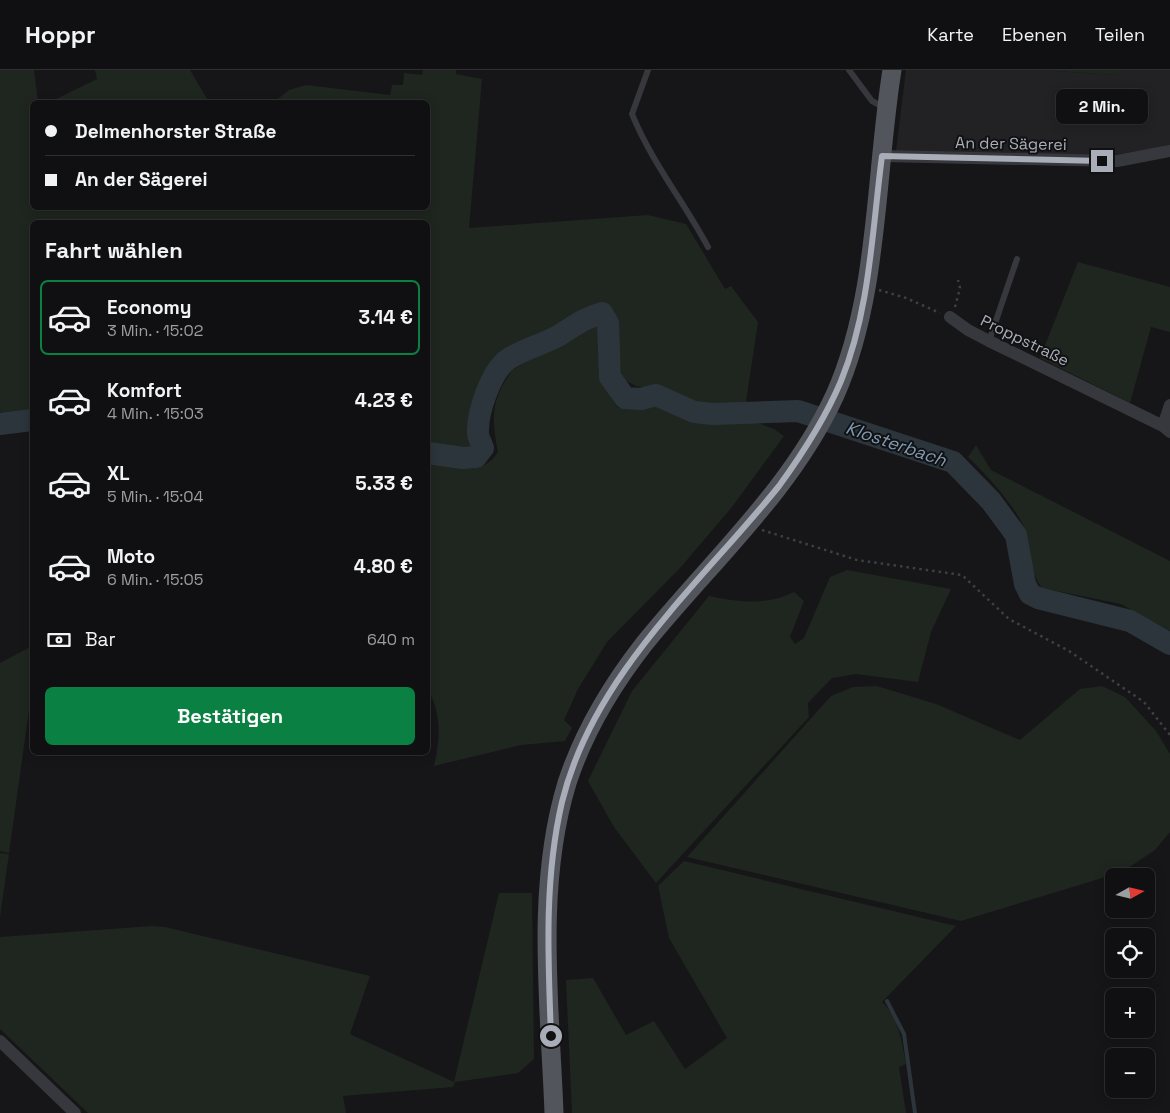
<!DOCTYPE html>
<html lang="de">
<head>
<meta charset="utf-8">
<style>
	:root { --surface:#101012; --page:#1e1e20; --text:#f1f3f6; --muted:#9c9d9f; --line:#303032; --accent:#0b8043 }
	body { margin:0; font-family:"Space Grotesk",sans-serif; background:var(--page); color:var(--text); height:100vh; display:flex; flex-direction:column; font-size:19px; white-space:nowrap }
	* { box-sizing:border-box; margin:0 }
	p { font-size:16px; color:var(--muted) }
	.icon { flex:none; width:28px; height:28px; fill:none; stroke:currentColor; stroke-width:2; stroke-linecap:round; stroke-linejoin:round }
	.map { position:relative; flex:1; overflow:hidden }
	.details { position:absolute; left:30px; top:150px; width:400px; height:535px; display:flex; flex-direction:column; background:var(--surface); border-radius:8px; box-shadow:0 2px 12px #0003,0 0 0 1px var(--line) }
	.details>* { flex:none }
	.guide { position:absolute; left:30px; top:30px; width:400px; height:110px; border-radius:8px; box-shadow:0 2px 12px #0003,0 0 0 1px var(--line); display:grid; align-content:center; height:110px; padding:0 15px; background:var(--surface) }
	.needle { width:32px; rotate:82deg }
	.buttons { position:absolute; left:1105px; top:798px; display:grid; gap:10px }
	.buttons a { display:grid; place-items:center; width:50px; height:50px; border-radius:8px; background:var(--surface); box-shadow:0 2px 12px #0003,0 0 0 1px var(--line); font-size:25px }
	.end { position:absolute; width:22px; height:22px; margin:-11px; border:6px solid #a8adb8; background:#111; box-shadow:0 0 0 2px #111 }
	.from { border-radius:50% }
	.bubble { position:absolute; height:35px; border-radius:8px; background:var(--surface); box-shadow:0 2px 12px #0003,0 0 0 1px var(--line); font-size:16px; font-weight:800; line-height:35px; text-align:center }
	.guide b { display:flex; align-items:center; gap:18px; height:48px; font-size:19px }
	.guide b+b { border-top:1px solid var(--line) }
	.guide i { width:12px; height:12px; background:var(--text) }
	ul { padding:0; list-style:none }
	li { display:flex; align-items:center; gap:15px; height:75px; margin:0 10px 8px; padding:0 5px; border:2px solid transparent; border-radius:8px }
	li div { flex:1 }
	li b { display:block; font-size:19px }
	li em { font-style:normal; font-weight:800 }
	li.active { border-color:var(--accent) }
	li>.icon { width:45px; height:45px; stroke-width:1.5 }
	h2 { padding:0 15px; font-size:22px; line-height:60px }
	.pay { display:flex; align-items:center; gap:12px; height:55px; padding:0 15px; font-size:19px }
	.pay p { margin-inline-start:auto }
	.action { display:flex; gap:10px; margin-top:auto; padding:10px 15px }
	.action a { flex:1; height:58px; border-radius:8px; background:var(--accent); color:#fff; font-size:20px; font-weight:800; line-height:58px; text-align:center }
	header { display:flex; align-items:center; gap:30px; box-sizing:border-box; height:70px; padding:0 25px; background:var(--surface); border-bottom:1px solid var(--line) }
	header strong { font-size:24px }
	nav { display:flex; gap:28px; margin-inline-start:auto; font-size:18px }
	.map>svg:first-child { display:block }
</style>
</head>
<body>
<header>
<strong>Hoppr</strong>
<nav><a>Karte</a><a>Ebenen</a><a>Teilen</a></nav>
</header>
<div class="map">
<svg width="1170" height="1043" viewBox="0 0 1170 1043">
	<rect width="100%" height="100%" fill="#161618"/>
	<!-- built -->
	<path fill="#222225" d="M906,0H1038L1118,5L1117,0H1170V76L1106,86L896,81Z"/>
	<!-- green -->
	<path fill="#1e261f" d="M0,0H34L38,32H32V138H428V32H274L289,20L306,15L390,25L392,15H403L404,3L422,5L423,0H456V4L482,9L469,158L648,145L686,154L725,219L731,216L758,252L745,338L726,339L703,336L671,322L636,316L622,309L617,257L610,240L597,238L547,266L509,281L481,323L471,345L473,363L477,371L471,379L434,377L428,378V152H32V346L2,350L0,340Z
		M95,0H190L209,32H50L97,9Z
		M1038,0H1117L1118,5Z
		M1078,192L1170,217V262L1151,257L1130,333L1040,288Z
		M594,252L599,256C599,290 598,310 618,338L656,336L692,352L753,351L774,359L784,366L732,437L681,497L607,572L578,619L564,650L572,658L565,671L521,675L434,696C440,669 442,644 428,620V392C456,393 478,411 498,382C491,347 491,330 512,300Z
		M976,375L991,400L1170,491V561L1121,534L1042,518C1029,501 1032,480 1025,460C1018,439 985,403 968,387Z
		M847,500L951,519L931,562L918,612L856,604L832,608L808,633L809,647L656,813L614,757L588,711L632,621L709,526C739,532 766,536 794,522L804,531L790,567L795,574L804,568L830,507Z
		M32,576V619L9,783L0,781V593Z
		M877,616L936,634L1020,670L1080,619L1102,616L1125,627L1156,661L1170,684V762L1155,780L1122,802L961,851L687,787L831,626L853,617Z
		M0,783L9,784L0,847Z
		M684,791L956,856L882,932C899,947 902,973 906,994L899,997L906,1043H572L566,910L593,908L626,965L654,951L685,999L727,968L669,868L658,816Z
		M499,823H532L534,989L518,1003L455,1012L453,1017L343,1026L346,1043H88L0,959V867L152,856L165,857L370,906L350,964L454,1012Z"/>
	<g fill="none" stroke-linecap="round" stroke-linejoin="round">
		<!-- stream -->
		<path stroke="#2c353c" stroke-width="4" d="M887,931L904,964L915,1043"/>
		<!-- river -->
		<path stroke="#2c353c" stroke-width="22" d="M0,354L32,350
			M428,383L463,388L476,387L483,378C481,372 477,366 478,360C478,341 491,302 507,290C522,279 542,275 558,266C575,256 582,249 602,243L608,253L610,307L625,328L641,329L656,325L694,342L713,344L798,341L953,392L991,431L1016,465L1025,514L1030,524L1038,528L1130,551L1170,574"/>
		<!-- path -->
		<path stroke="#3d3f44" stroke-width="2.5" stroke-dasharray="2.5 4" stroke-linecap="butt" d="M879,220L906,228L940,243
			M955,237L960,218L958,210
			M762,460L857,490L962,505L1009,549L1069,581L1144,632L1170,665"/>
		<!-- service -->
		<path stroke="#37383d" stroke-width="6" d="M648,0L632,44C651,91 684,132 708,177
			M849,0L872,31L885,38
			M989,271L1017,189"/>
		<!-- minor -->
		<path stroke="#37383d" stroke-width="12" d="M882,86L1117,91L1170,81
			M950,247L968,260L989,271L1163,356L1170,362
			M1163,356L1170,335
			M0,971L75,1043"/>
		<!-- primary -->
		<path stroke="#53555c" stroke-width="19" d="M554,1043C550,935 535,818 567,713C583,664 612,615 644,574C709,493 791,421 835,325C879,227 875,105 892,0"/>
	</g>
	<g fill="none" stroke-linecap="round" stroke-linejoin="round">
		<!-- route -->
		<path stroke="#a8adb8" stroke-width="6" d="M551,966C548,888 544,809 562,732C593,605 700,514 779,416C803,383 825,349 841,311C870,240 872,161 882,86L1102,91"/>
	</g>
	<g text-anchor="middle" stroke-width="4" stroke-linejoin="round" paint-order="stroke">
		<!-- street labels -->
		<g font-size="16" fill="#a8adb8" stroke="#111113">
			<text transform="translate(1011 73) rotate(1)" y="6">An der Sägerei</text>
			<text transform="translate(1025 270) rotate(26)" y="6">Proppstraße</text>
		</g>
		<!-- water labels -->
		<g font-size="18" font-style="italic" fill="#7f9bb3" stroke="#111113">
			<text transform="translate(896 374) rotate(19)" y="6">Klosterbach</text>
		</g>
	</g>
</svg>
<div class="buttons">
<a><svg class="needle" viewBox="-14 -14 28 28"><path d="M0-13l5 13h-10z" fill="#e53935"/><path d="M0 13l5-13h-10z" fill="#9c9d9f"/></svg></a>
<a><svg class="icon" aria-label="locate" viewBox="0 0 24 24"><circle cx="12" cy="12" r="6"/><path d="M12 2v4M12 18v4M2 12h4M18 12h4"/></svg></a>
<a>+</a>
<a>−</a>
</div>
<i class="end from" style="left:551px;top:966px"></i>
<i class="end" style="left:1102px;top:91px"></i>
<div class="bubble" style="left:1056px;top:19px;width:92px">2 Min.</div>
<div class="guide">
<b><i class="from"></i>Delmenhorster Straße</b>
<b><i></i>An der Sägerei</b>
</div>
<section class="details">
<h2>Fahrt wählen</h2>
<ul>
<li class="active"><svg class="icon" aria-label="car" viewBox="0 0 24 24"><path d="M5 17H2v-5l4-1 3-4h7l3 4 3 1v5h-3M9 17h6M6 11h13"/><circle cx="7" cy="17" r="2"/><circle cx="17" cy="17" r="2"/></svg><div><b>Economy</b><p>3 Min. · 15:02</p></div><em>3.14 €</em></li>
<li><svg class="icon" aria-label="car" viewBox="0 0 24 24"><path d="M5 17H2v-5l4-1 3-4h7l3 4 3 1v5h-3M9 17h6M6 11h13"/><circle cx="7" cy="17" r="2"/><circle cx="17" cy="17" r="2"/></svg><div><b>Komfort</b><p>4 Min. · 15:03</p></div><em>4.23 €</em></li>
<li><svg class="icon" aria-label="car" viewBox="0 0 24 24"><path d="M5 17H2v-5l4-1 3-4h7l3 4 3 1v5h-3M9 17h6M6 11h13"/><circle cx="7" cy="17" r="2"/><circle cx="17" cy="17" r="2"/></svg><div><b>XL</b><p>5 Min. · 15:04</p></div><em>5.33 €</em></li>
<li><svg class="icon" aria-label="car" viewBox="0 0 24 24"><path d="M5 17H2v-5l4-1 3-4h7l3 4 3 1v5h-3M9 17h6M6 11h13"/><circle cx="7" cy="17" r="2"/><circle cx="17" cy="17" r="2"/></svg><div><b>Moto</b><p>6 Min. · 15:05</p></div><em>4.80 €</em></li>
</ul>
<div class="pay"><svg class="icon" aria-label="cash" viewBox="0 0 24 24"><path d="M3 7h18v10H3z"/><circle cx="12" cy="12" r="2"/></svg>Bar<p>640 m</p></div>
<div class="action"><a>Bestätigen</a></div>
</section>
</div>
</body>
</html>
